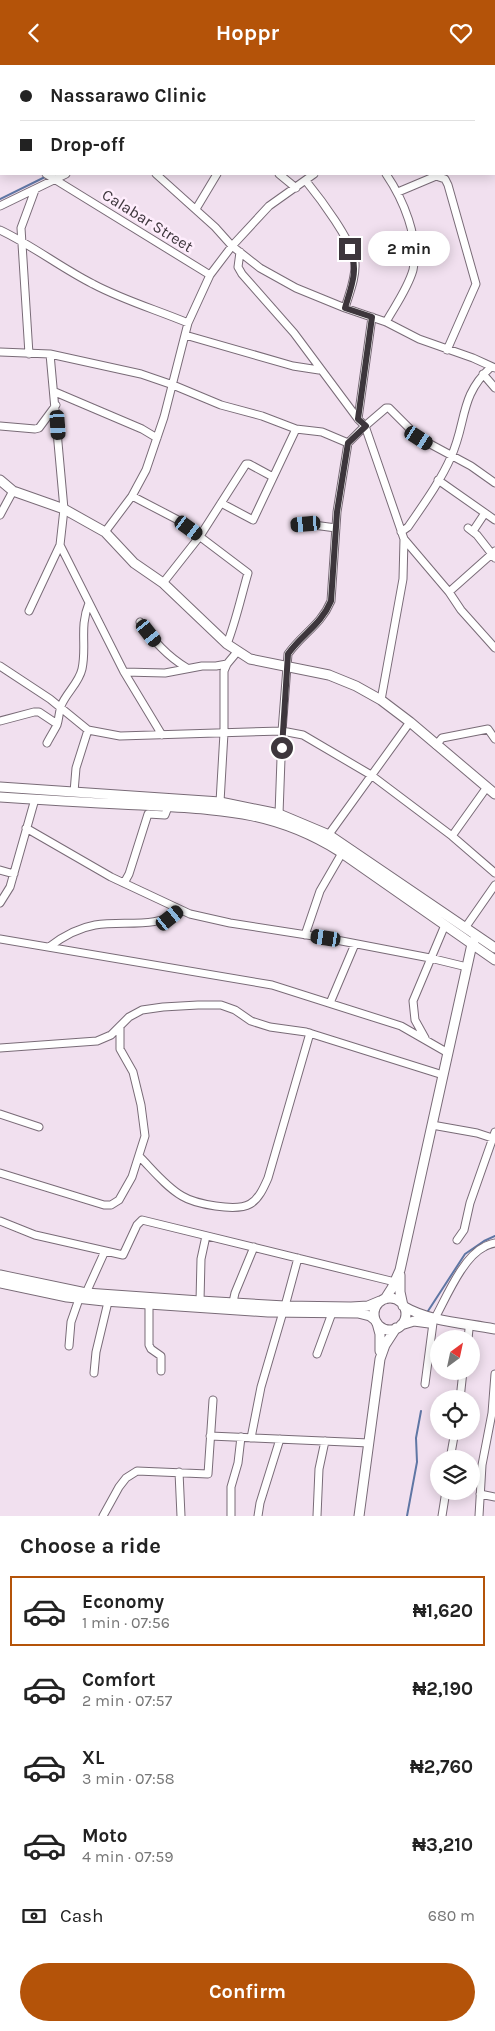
<!DOCTYPE html>
<html lang="en">
<head>
<meta charset="utf-8">
<style>
	:root { --surface:#fff; --page:#f2f2f2; --text:#222; --muted:#767676; --line:#e0e0e0; --accent:#b45309 }
	body { margin:0; font-family:Karla,sans-serif; background:var(--page); color:var(--text); height:100vh; display:flex; flex-direction:column; font-size:19px; white-space:nowrap }
	* { box-sizing:border-box; margin:0 }
	p { font-size:16px; color:var(--muted) }
	.icon { flex:none; width:28px; height:28px; fill:none; stroke:currentColor; stroke-width:2; stroke-linecap:round; stroke-linejoin:round }
	.map { position:relative; height:1451px; overflow:hidden }
	.sheet { display:flex; flex-direction:column; background:var(--surface); flex:1 }
	.sheet>* { flex:none }
	.hud { position:absolute; left:0px; top:0px; width:495px; height:110px; box-shadow:0 2px 12px #0003; display:grid; align-content:center; height:110px; padding:0 20px; background:var(--surface) }
	.needle { width:32px; rotate:33deg }
	.buttons { position:absolute; left:430px; top:1265px; display:grid; gap:10px }
	.buttons a { display:grid; place-items:center; width:50px; height:50px; border-radius:50%; background:var(--surface); box-shadow:0 2px 12px #0003; font-size:25px }
	.end { position:absolute; width:22px; height:22px; margin:-11px; border:6px solid #3d363c; background:#fff; box-shadow:0 0 0 2px #fff }
	.from { border-radius:50% }
	.bubble { position:absolute; height:35px; border-radius:18px; background:var(--surface); box-shadow:0 2px 12px #0003; font-size:16px; font-weight:700; line-height:35px; text-align:center }
	.car { position:absolute; width:15px; height:30px; margin:-15px -8px; border-radius:6px; box-shadow:0 0 4px 1px #0007; background:linear-gradient(#222 24%,#8ab4d8 0 40%,#222 0 76%,#8ab4d8 0 86%,#222 0) }
	.hud b { display:flex; align-items:center; gap:18px; height:48px; font-size:19px }
	.hud b+b { border-top:1px solid var(--line) }
	.hud i { width:12px; height:12px; background:var(--text) }
	ul { padding:0; list-style:none }
	li { display:flex; align-items:center; gap:15px; height:70px; margin:0 10px 8px; padding:0 10px; border:2px solid transparent; border-radius:0px }
	li div { flex:1 }
	li b { display:block; font-size:19px }
	li em { font-style:normal; font-weight:700 }
	li.active { border-color:var(--accent) }
	li>.icon { width:45px; height:45px; stroke-width:1.5 }
	h2 { padding:0 20px; font-size:22px; line-height:60px }
	.pay { display:flex; align-items:center; gap:12px; height:55px; padding:0 20px; font-size:19px }
	.pay p { margin-inline-start:auto }
	.button { display:flex; gap:10px; margin-top:auto; padding:10px 20px }
	.button a { flex:1; height:58px; border-radius:30px; background:var(--accent); color:#fff; font-size:20px; font-weight:700; line-height:58px; text-align:center }
	header { display:flex; justify-content:space-between; align-items:center; height:65px; padding:0 20px; background:var(--accent); color:#fff; font-size:22px; font-weight:700 }
	.map>svg:first-child { display:block }
</style>
</head>
<body>
<header><svg class="icon" aria-label="back" viewBox="0 0 24 24"><path d="M15 5l-7 7 7 7"/></svg>Hoppr<svg class="icon" aria-label="heart" viewBox="0 0 24 24"><path d="M12 20l-8-8c-3-5 5-10 8-4 3-6 11-1 8 4z"/></svg></header>
<div class="map">
<svg width="495" height="1451" viewBox="0 0 495 1451">
	<rect width="100%" height="100%" fill="#f1e0ef"/>
	<g fill="none" stroke-linecap="round" stroke-linejoin="round">
		<!-- stream -->
		<path stroke="#5f76a4" stroke-width="2" d="M328,0L330,1
			M237,1L239,0
			M494,75L495,76
			M0,134L45,112
			M428,1246L465,1189L484,1176L495,1171
			M407,1451L417,1397L416,1373L421,1346"/>
		<!-- minor casing -->
		<g stroke="#796b77" stroke-width="9">
			<path id="minor" d="M24,0L25,1
				M145,0L146,1
				M269,0L271,1
				M124,1L125,0
				M220,1L223,0
				M257,1L259,0
				M0,80L1,81
				M46,109L210,210
				M156,109L215,162L232,181L260,203L296,223L345,243L386,257L419,274L473,293L495,303
				M279,109L296,123
				M306,116C319,132 354,178 355,198C356,213 349,229 345,243
				M398,127L436,111L445,114L448,120L476,219L447,285
				M0,141L66,109
				M196,144L217,109
				M0,165C32,180 61,203 93,219C123,235 157,245 188,258
				M240,187L238,202L242,209L294,268L358,354L365,361L386,343H389L419,373L471,401L495,418
				M386,257C395,241 408,223 413,205C420,173 403,134 386,109
				M185,270L293,301L319,305
				M0,287L50,289L141,309L173,320L221,340L262,351L296,364L253,455L221,438
				M29,289L21,163L35,125
				M50,289L64,444L60,480L124,607L162,670
				M483,309L495,323
				M55,327L142,364L157,373
				M358,354L372,252
				M0,361L35,364L39,363L56,340
				M296,364L322,367L348,378
				M438,415L495,455
				M132,431L178,455L248,508C241,532 236,556 227,579
				M0,450L13,426
				M296,460L306,459L336,463
				M468,463L477,470L495,493
				M473,466L485,448
				M105,467L132,431L146,405L164,352L188,258L210,210L232,181L269,141L314,109
				M401,467L408,462C423,440 440,417 451,392C467,357 459,331 491,302
				M163,518L200,471L246,399H249L273,412
				M449,527L495,486
				M29,546L60,480
				M140,557C154,576 167,591 187,603
				M0,601L50,634L88,665L120,671L282,666L303,670L371,710L452,771L495,808
				M124,607L165,608L202,601H216L227,599
				M381,635L403,514L404,474
				M0,656L34,647H39L57,659
				M47,678C50,672 54,666 57,660C59,654 59,647 61,641C66,628 79,618 82,604C87,581 79,562 89,538
				M436,680L442,673L488,664L495,674
				M74,727L76,703L88,665
				M220,737L224,668V606L227,599L237,587
				M279,749L282,666L288,589C302,569 321,560 331,536L337,447L348,378L365,361L404,474L449,527L461,545L495,583
				M26,763L111,812L190,849L230,858L326,873L430,893L467,902
				M452,771L487,722
				M327,772L410,657
				M0,805L14,809
				M124,818L129,809L148,749L165,750L168,742
				M0,838L10,822L35,734
				M465,863L495,820
				M305,870L320,826L342,788
				M0,874L272,920L401,961L448,988
				M49,882C62,872 78,863 95,860C124,855 156,865 181,845
				M330,938L355,879
				M425,973L415,955L413,936L445,860
				M0,983L97,976L111,970L129,952L142,945L163,942L198,940H221L235,945L251,956L270,962L306,967L443,1010
				M0,1049L39,1062
				M432,1060L477,1068L495,1074
				M139,1091C152,1104 165,1121 182,1131C195,1139 236,1147 250,1139C259,1134 264,1122 268,1113L310,968
				M0,1108L104,1140H111L119,1135L132,1112L145,1071L141,1040L133,1007L120,984V961
				M0,1156L35,1170L123,1190L137,1160L142,1155L395,1217
				M457,1175L464,1165L470,1138L495,1067
				M86,1228L105,1186
				M200,1236L201,1194L206,1171
				M233,1237L235,1228L254,1182
				M149,1239V1280L151,1284L161,1291V1306
				M285,1241L298,1193
				M435,1253C446,1233 463,1192 484,1182C487,1180 491,1179 495,1178
				M468,1274L469,1264
				M69,1281L71,1257L79,1234
				M317,1289L332,1248
				M94,1308L96,1287L108,1237
				M425,1319L433,1258
				M460,1334L463,1306
				M210,1371L369,1378
				M251,1373L261,1322L283,1247
				M450,1394L455,1366
				M179,1407L181,1451
				M480,1429L495,1432
				M103,1451L119,1422L126,1413L137,1406L208,1409L213,1335
				M231,1451V1422L238,1398L241,1372
				M258,1451L260,1438L280,1374
				M317,1451L319,1404L325,1376
				M442,1451L446,1426
				M479,1451L482,1400L492,1348L495,1309"/>
		</g>
		<!-- major casing -->
		<g stroke="#796b77" stroke-width="11">
			<path id="major" d="M0,415L13,426L64,444L105,467L134,498L163,518L227,579L250,594L329,610L356,621L381,635L410,657L495,729
				M0,722L220,737L279,749L329,770L495,883
				M0,732C47,735 94,738 141,740C217,745 272,744 339,786L495,895
				M0,1210L86,1228L200,1236L285,1241L351,1242L368,1241L380,1236
				M400,1210V1227L403,1241C430,1257 465,1258 495,1264
				M0,1218L67,1232L104,1236L268,1247L358,1248L370,1251L375,1255
				M374 1249a16 16 0 1 1 32 0a16 16 0 1 1-32 0Z
				M385,1234L392,1223L400,1205L472,879L475,874
				M377,1258L380,1269V1286
				M401,1260L414,1256L429,1258
				M359,1451L380,1294L385,1280L396,1263"/>
		</g>
		<!-- highway casing -->
		<g stroke="#796b77" stroke-width="12">
			<path id="highway" d="M377,0L380,1
				M494,51L495,52"/>
		</g>
		<!-- minor -->
		<use href="#minor" stroke="#fff" stroke-width="7"/>
		<!-- major -->
		<use href="#major" stroke="#fff" stroke-width="9"/>
		<!-- highway -->
		<use href="#highway" stroke="#fff" stroke-width="10"/>
	</g>
	<g fill="none" stroke-linecap="round" stroke-linejoin="round">
		<!-- route -->
		<path stroke="#3d363c" stroke-width="6" d="M282,683L288,589C302,569 321,560 331,536L337,447L348,378L366,361L358,354L372,252L345,243C351,222 359,205 350,184"/>
	</g>
	<g text-anchor="middle" stroke-width="5" stroke-linejoin="round" paint-order="stroke">
		<!-- street labels -->
		<g font-size="16" fill="#3d363c" stroke="#feedfc">
			<text transform="translate(148 155) rotate(32)" y="6">Calabar Street</text>
		</g>
	</g>
</svg>
<div class="buttons">
<a><svg class="needle" viewBox="-14 -14 28 28"><path d="M0-13l5 13h-10z" fill="#e53935"/><path d="M0 13l5-13h-10z" fill="#767676"/></svg></a>
<a><svg class="icon" aria-label="locate" viewBox="0 0 24 24"><circle cx="12" cy="12" r="6"/><path d="M12 2v4M12 18v4M2 12h4M18 12h4"/></svg></a>
<a><svg class="icon" aria-label="layers" viewBox="0 0 24 24"><path d="M12 4l9 5-9 5-9-5zM3 14l9 5 9-5"/></svg></a>
</div>
<i class="end from" style="left:282px;top:683px"></i>
<i class="end" style="left:350px;top:184px"></i>
<div class="bubble" style="left:368px;top:166px;width:82px">2 min</div>
<i class="car" style="left:58px;top:360px;rotate:176deg"></i>
<i class="car" style="left:419px;top:373px;rotate:123deg"></i>
<i class="car" style="left:306px;top:459px;rotate:265deg"></i>
<i class="car" style="left:189px;top:463px;rotate:126deg"></i>
<i class="car" style="left:149px;top:568px;rotate:142deg"></i>
<i class="car" style="left:170px;top:853px;rotate:51deg"></i>
<i class="car" style="left:326px;top:873px;rotate:279deg"></i>
<div class="hud">
<b><i class="from"></i>Nassarawo Clinic</b>
<b><i></i>Drop-off</b>
</div>
</div>
<section class="sheet">
<h2>Choose a ride</h2>
<ul>
<li class="active"><svg class="icon" aria-label="car" viewBox="0 0 24 24"><path d="M5 17H2v-5l4-1 3-4h7l3 4 3 1v5h-3M9 17h6M6 11h13"/><circle cx="7" cy="17" r="2"/><circle cx="17" cy="17" r="2"/></svg><div><b>Economy</b><p>1 min · 07:56</p></div><em>₦1,620</em></li>
<li><svg class="icon" aria-label="car" viewBox="0 0 24 24"><path d="M5 17H2v-5l4-1 3-4h7l3 4 3 1v5h-3M9 17h6M6 11h13"/><circle cx="7" cy="17" r="2"/><circle cx="17" cy="17" r="2"/></svg><div><b>Comfort</b><p>2 min · 07:57</p></div><em>₦2,190</em></li>
<li><svg class="icon" aria-label="car" viewBox="0 0 24 24"><path d="M5 17H2v-5l4-1 3-4h7l3 4 3 1v5h-3M9 17h6M6 11h13"/><circle cx="7" cy="17" r="2"/><circle cx="17" cy="17" r="2"/></svg><div><b>XL</b><p>3 min · 07:58</p></div><em>₦2,760</em></li>
<li><svg class="icon" aria-label="car" viewBox="0 0 24 24"><path d="M5 17H2v-5l4-1 3-4h7l3 4 3 1v5h-3M9 17h6M6 11h13"/><circle cx="7" cy="17" r="2"/><circle cx="17" cy="17" r="2"/></svg><div><b>Moto</b><p>4 min · 07:59</p></div><em>₦3,210</em></li>
</ul>
<div class="pay"><svg class="icon" aria-label="cash" viewBox="0 0 24 24"><path d="M3 7h18v10H3z"/><circle cx="12" cy="12" r="2"/></svg>Cash<p>680 m</p></div>
<div class="button"><a>Confirm</a></div>
</section>
</body>
</html>
